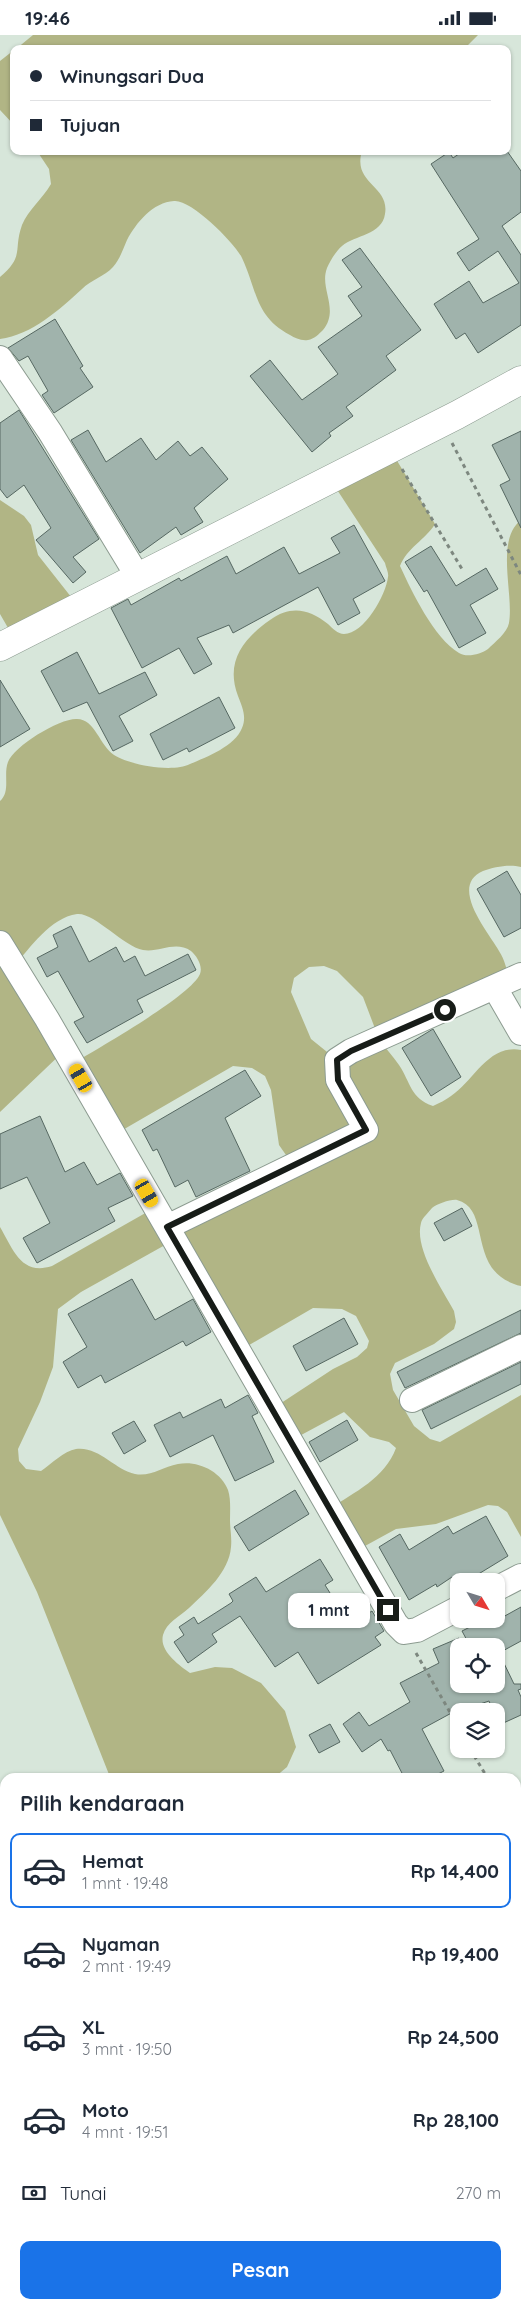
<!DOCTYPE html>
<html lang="id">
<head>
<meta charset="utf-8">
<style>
	:root { --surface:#fff; --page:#f2f2f3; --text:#1f2937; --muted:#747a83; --line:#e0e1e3; --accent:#1a73e8 }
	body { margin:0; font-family:Quicksand,sans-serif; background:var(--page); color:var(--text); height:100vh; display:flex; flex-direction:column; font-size:19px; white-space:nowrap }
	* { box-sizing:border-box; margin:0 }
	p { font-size:16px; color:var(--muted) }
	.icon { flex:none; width:28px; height:28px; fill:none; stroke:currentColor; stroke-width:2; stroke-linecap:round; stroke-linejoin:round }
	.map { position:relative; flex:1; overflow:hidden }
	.side { position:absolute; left:0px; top:1738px; width:521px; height:536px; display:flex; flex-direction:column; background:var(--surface); border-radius:15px 15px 0 0; box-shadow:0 1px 4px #0004 }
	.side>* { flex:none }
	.hud { position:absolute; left:10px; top:10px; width:501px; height:110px; border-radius:10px; box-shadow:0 1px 4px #0004; display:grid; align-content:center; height:110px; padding:0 20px; background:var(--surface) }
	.needle { width:32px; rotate:128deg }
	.buttons { position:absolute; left:450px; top:1538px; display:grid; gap:10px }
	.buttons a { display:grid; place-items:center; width:55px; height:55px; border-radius:10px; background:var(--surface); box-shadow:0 1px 4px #0004; font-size:25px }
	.end { position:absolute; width:22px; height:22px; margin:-11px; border:6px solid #171c18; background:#fff; box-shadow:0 0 0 2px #fff }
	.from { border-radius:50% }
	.bubble { position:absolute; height:35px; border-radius:10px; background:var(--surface); box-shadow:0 1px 4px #0004; font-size:16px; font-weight:700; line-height:35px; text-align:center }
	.car { position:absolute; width:15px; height:30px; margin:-15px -8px; border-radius:6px; box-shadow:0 0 4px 1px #0007; background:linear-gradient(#f5c518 24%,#345 0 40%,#f5c518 0 76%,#345 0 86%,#f5c518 0) }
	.hud b { display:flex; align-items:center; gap:18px; height:48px; font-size:19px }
	.hud b+b { border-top:1px solid var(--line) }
	.hud i { width:12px; height:12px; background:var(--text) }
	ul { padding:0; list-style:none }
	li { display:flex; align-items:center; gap:15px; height:75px; margin:0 10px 8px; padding:0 10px; border:2px solid transparent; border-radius:10px }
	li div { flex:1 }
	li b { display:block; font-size:19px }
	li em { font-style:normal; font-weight:700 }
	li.current { border-color:var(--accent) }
	li>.icon { width:45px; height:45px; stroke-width:1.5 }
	h2 { padding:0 20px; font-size:22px; line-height:60px }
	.pay { display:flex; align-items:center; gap:12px; height:55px; padding:0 20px; font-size:19px }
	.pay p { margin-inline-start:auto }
	.button { display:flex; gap:10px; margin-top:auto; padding:10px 20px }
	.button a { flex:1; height:58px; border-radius:10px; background:var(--accent); color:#fff; font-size:20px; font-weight:700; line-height:58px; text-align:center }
	.status { display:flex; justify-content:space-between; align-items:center; height:35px; padding:0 25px; background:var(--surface); direction:ltr }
	.status svg { height:14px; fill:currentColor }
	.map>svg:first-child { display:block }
</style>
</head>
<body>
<div class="status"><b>19:46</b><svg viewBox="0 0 49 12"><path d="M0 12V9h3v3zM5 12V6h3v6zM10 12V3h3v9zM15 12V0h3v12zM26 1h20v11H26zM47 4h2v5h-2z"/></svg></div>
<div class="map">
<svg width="521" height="2273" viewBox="0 0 521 2273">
	<rect width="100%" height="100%" fill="#d7e6da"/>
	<!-- forest -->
	<path fill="#b1b585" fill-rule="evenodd" d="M33,0H478L464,14H16Z
		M14,15V90L0,75V26Z
		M37,116H362C352,149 390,150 385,179C382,200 355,200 342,211C336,216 330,226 327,233C319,254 340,274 323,295C319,299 314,304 308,305C301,306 295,303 290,300C255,282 257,255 242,223C235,208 191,164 174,166C153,167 136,188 127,205C123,214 120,224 113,232C105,241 91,245 82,254C60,274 32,300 0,304V242C25,221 13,215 22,190C28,175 43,163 51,149L49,134Z
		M390,414L435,489C425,505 407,513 400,531C412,557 434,603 459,618C467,623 481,619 488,614C495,607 507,598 509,588C514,559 495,505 521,485V832C509,829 494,832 483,836C448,851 489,898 499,916C505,925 507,936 510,946L379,1004C385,1013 393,1021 399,1030C411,1048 410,1063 433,1071C439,1068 446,1065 451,1061C474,1046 488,1009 521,1015V1251C465,1238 493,1174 457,1165C451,1164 437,1169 432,1173C429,1177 422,1183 421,1188C414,1213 442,1254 454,1276L456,1287L454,1294L434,1309L395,1328L390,1339L393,1355L414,1391L430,1404L440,1407L521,1360V1502L507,1477L498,1471L488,1470L436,1489L396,1494L354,1517L329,1474C355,1457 385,1443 396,1413L389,1407L370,1402L344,1377L290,1406L272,1374L333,1334L357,1322L367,1313L369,1306L356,1281L342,1274L313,1273L239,1316L174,1205L81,1257L58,1274L53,1332L40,1367L18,1414L19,1426L26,1434L41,1436C51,1429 64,1416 76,1414C99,1411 115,1435 135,1439C151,1442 162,1432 178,1429C197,1425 221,1436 228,1455C231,1464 230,1476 230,1485C230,1494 232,1503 231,1512C229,1537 206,1557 189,1573C180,1581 166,1588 163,1600C159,1616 179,1630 190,1638L215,1632L232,1633L261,1648L285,1676L296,1712L287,1732L275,1742H110L37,1557L0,1480V1192C13,1214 21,1241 52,1231L156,1172L167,1192L293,1130L279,1110L271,1055L265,1041L252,1033L233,1031L114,1100L72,1029C97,1014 191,961 200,939C203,931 197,921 191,916C175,905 159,918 143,915C123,911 94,877 77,879C50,883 31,912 14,931L65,1015L0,1077V766C11,756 3,740 8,727C14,711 60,683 77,684C95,684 100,711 114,720C130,730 172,738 190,729C207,722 235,711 242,693C247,681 242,672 238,661C225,627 243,604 270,585C291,570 309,574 328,589C332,593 338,599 344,599C364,599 386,560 388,542C389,538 386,533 385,528L330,444ZM324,931L337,936L363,962L379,1004L337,1025L311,1004L291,957L294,943L309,932Z
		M0,465L24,481L31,490L38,520L79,572L15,605L0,579Z"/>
	<!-- building -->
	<path fill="#a0b3ac" stroke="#566862" d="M463,116H507L521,136V177L502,191L521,220V290L478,318L465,298L456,304L434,269L469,246L483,268L519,248L498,216L469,236L457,218L479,204L431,129L449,117L453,123Z
		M360,213L421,295L386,321L396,335L346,372L353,381L329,398L331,401L312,417L250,341L270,325L302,365L338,339L318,312L362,281L348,261L362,252L342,225Z
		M55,284L83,331L80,333L93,352L54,378L42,360L48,356L28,321L19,326L8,313Z
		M19,375L99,504L73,522L86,537L73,548L36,505L51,493L24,450L7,463L0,454V388Z
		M88,395L106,427L141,403L156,425L178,406L190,421L202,412L228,444L194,473L203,487L181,500L176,492L140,518L71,405Z
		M521,396V493L500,450L510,445L492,410Z
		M354,490L385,546L353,564L360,578L338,590L318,552L233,598L229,590L197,603L212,629L194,639L179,613L142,633L111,573L128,564L131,570L179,543L181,546L227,521L236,539L284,512L299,539L340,518L331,503Z
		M431,511L456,551L486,533L498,554L470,570L486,598L459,613L427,555L424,557L405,527Z
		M77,617L99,659L145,637L157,660L119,681L133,706L113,716L87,667L63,677L41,636Z
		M0,645L30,694L0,712Z
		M219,662L235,693L189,717L187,713L163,725L150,699Z
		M507,836L521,860V893L504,902L477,854Z
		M71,891L89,927L116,912L124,927L135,921L145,941L188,919L196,935L137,965L143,977L87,1008L74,987L84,982L58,936L47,942L37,923L58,912L53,900Z
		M433,994L461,1042L431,1061L402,1013Z
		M245,1035L261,1061L225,1083L250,1136L196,1162L188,1145L175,1152L157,1114L153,1116L142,1095Z
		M40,1081L65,1137L84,1127L97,1150L120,1138L133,1161L108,1173L115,1186L37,1228L23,1203L50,1188L27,1142L0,1154V1099Z
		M462,1173L472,1191L444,1206L434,1188Z
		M132,1244L155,1285L193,1264L211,1297L186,1311L183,1306L105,1348L101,1340L78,1353L63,1327L87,1312L68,1279Z
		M521,1275V1298L405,1353L397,1337Z
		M344,1283L358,1309L306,1336L293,1311Z
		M521,1327V1349L431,1394L422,1375Z
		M248,1360L258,1378L252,1381L274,1427L235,1446L213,1400L170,1422L154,1390L180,1377L183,1383L221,1364L225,1373Z
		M347,1385L358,1405L320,1427L309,1407Z
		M134,1386L146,1406L124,1419L112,1398Z
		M295,1455L309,1479L249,1516L234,1492Z
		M486,1481L508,1521L467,1546H459L458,1552L452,1542L437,1552L436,1549L409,1565L379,1512L400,1499L409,1515L448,1491L453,1499Z
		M320,1524L333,1545L325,1550L350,1590L372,1576L384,1596L375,1602L381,1610L318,1649L298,1617L275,1632L240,1581L212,1599L217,1607L188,1628L174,1607L184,1600L179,1592L194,1582L198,1589L231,1568L233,1566L229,1559L256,1542L266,1557Z
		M521,1572V1606L499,1618L514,1649H521V1654L518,1655L521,1662V1680L499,1690L496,1676H493L489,1666L459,1676L458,1678L457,1675L422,1694L444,1736L432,1742H404L390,1715L388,1716L381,1704L362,1717L343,1689L359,1677L369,1691L410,1667L400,1648L439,1628L433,1614L459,1603V1649H496V1611H470L462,1596L482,1586L485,1592Z
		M330,1689L340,1707L319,1718L309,1700Z"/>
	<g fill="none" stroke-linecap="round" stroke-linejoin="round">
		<!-- street casing -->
		<g stroke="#8c9b90" stroke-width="26">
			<path id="street" d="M0,323L50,397L138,542
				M0,908L47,984L396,1589L404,1597L417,1595L459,1573
				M495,953L521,998
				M167,1192L366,1095L338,1045L337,1025L351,1016L521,940
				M412,1365L521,1312
				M496,1554L521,1541"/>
		</g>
		<!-- secondary casing -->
		<g stroke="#8c9b90" stroke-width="29">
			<path id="secondary" d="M0,612L457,380L521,345"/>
		</g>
		<!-- path -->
		<path stroke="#7d877f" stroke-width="3" stroke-dasharray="4 4" stroke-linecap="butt" d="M452,408L521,540
			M402,434L462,534
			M416,1618L459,1693
			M470,1714L487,1742
			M516,1795L521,1804
			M516,2106L521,2107"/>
		<!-- street -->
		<use href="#street" stroke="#fff" stroke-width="24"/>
		<!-- secondary -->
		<use href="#secondary" stroke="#fff" stroke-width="28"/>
	</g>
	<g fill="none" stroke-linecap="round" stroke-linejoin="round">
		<!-- route -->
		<path stroke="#171c18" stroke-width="6" d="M388,1575L167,1192L366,1095L338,1045L337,1025L351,1016L445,975"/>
	</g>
</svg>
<div class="buttons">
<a><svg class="needle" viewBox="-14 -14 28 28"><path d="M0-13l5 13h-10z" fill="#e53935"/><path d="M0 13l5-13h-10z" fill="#747a83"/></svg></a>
<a><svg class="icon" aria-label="locate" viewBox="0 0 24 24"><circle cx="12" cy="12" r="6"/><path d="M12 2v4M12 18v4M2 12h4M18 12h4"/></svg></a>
<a><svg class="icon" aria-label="layers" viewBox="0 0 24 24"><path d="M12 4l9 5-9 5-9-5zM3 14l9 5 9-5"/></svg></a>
</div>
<i class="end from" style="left:445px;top:975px"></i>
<i class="end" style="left:388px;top:1575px"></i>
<div class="bubble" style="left:288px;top:1558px;width:82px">1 mnt</div>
<i class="car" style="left:81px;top:1043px;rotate:330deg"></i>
<i class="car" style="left:147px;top:1158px;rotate:150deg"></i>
<div class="hud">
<b><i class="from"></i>Winungsari Dua</b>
<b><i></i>Tujuan</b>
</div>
<section class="side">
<h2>Pilih kendaraan</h2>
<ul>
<li class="current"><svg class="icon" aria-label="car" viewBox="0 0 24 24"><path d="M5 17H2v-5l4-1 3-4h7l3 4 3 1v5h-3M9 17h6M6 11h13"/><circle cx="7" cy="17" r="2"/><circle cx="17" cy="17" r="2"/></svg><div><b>Hemat</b><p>1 mnt · 19:48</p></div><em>Rp 14,400</em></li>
<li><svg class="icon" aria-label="car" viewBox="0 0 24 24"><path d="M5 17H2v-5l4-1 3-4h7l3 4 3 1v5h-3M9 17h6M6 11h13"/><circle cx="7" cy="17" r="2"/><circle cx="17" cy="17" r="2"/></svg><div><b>Nyaman</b><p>2 mnt · 19:49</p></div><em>Rp 19,400</em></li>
<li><svg class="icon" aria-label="car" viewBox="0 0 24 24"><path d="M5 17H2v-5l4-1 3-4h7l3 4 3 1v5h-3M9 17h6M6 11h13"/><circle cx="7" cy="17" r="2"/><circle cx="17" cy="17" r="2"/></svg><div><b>XL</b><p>3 mnt · 19:50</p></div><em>Rp 24,500</em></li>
<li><svg class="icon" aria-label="car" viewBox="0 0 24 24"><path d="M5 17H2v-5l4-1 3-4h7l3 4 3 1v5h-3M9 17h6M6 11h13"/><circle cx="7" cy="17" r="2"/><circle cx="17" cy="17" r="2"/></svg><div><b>Moto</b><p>4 mnt · 19:51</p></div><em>Rp 28,100</em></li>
</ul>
<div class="pay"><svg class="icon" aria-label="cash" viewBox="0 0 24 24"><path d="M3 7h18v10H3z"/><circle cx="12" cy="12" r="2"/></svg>Tunai<p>270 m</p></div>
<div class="button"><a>Pesan</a></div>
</section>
</div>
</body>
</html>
